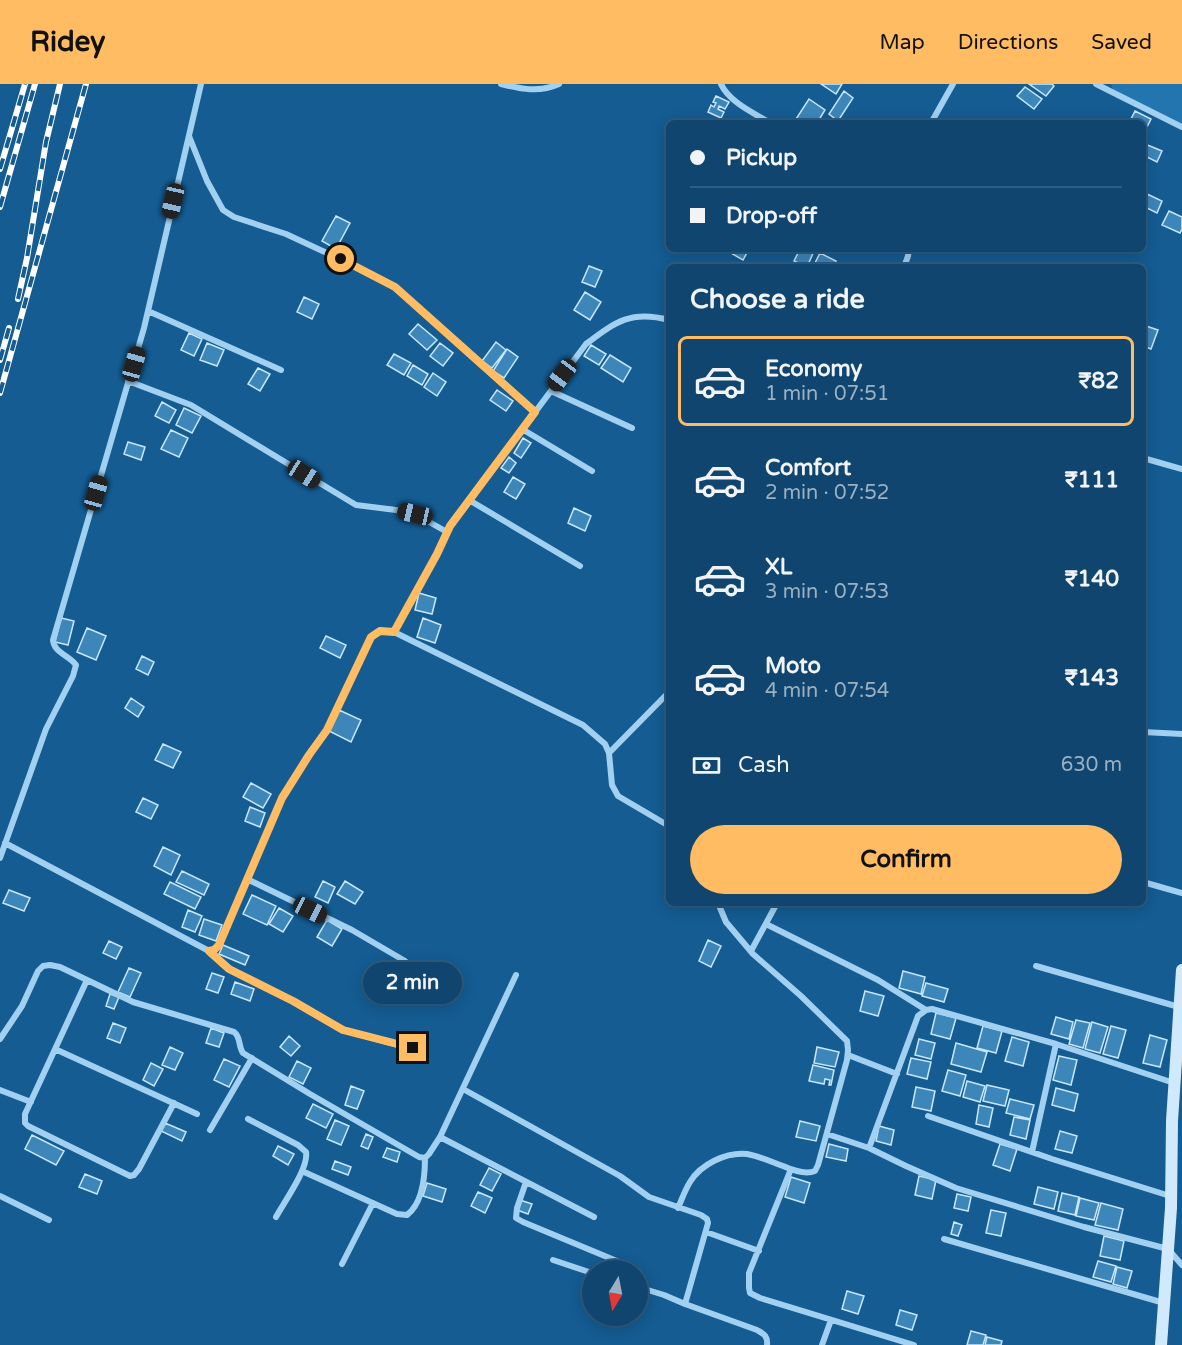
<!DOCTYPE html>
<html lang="en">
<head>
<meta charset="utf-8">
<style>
	:root { --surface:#0f456e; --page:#1d4f76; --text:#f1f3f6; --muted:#9bb1c2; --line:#2f5d81; --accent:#ffbc62 }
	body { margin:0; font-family:"Varela Round",sans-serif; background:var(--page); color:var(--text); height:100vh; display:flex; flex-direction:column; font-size:22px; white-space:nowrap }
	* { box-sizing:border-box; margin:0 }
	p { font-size:20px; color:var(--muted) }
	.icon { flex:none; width:33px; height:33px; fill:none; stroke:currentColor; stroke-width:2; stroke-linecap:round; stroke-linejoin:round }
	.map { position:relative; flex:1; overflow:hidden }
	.side { position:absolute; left:666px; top:180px; width:480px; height:642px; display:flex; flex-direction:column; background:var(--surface); border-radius:9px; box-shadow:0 3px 15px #0003,0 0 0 2px var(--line) }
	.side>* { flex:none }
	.top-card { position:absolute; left:666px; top:36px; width:480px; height:132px; border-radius:9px; box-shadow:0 3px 15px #0003,0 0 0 2px var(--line); display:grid; align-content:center; height:132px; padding:0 24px; background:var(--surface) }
	.needle { width:39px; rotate:190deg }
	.tools { position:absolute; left:582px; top:1176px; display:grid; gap:12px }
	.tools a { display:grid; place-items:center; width:66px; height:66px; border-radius:50%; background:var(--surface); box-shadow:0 3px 15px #0003,0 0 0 2px var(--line); font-size:30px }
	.end { position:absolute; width:27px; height:27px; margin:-14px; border:8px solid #ffbc62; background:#111; box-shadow:0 0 0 3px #111 }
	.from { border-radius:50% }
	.bubble { position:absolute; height:42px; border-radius:21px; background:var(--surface); box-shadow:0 3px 15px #0003,0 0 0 2px var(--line); font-size:20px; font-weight:800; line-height:42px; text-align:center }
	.car { position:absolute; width:18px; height:36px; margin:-18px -9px; border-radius:8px; box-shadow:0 0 4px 2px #0007; background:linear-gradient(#222 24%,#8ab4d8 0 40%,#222 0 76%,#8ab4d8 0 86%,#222 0) }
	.top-card b { display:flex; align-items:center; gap:21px; height:57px; font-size:22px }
	.top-card b+b { border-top:2px solid var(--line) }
	.top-card i { width:15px; height:15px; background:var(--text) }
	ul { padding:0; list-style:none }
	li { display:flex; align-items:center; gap:18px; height:90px; margin:0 12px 9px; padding:0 12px; border:3px solid transparent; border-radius:9px }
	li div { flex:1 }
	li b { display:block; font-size:22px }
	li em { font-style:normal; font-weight:800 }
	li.current { border-color:var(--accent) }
	li>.icon { width:54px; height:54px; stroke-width:1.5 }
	h2 { padding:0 24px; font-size:27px; line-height:72px }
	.pay { display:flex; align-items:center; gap:15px; height:66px; padding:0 24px; font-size:22px }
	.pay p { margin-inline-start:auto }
	.primary-button { display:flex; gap:12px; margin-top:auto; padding:12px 24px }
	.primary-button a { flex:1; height:69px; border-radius:36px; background:var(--accent); color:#111; font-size:24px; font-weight:800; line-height:69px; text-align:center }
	header { display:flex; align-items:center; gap:36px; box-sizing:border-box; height:84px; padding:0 30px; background:var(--accent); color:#111 }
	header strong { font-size:28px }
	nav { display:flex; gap:33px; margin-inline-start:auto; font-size:21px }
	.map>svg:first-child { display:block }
</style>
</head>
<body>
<header>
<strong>Ridey</strong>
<nav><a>Map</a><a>Directions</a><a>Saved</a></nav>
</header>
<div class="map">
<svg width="1182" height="1261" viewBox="0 0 1182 1261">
	<rect width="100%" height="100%" fill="#145c92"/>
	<!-- green -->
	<path fill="#2375af" d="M1111,0H1182V43L1116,14Z"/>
	<!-- building -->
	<path fill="#3d86ba" stroke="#c8e7fc" stroke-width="1.5" d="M821,0H842L836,10Z
		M1029,0H1052L1054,2L1046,12Z
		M1025,3L1042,15L1034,25L1017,12Z
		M844,7L853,14L838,37L829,30Z
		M716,12L729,18L725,25L719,22L718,25L724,28L721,34L708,28L711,21L714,23L716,19L713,18Z
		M809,15L825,26L817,39H802L796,35Z
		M1135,27L1151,35L1144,49L1143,48V39H1129Z
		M1145,60L1162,67L1157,78L1143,71V65Z
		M1145,109L1162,117L1157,129L1143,122V114Z
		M1169,127L1182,133V145L1180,149L1162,141Z
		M336,132L350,139L336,165L322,157Z
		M724,165H749L743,176Z
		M800,165H811L814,167L807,183L794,177Z
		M820,169L836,177L833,183H813Z
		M589,182L602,187L595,203L582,198Z
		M585,208L601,218L590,236L574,226Z
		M304,213L319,220L312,235L297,228Z
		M418,240L437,256L427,266L409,250Z
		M1143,241L1158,246L1151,265L1143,262Z
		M189,249L202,255L194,272L181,266Z
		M496,258L506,266L492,284L482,277Z
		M207,259L224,266L217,282L200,276Z
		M440,259L453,269L443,282L430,272Z
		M591,261L606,270L599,281L584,272Z
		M507,265L518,273L504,294L493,287Z
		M394,270L411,279L404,291L387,281Z
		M610,271L631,284L623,298L601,284Z
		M413,281L428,290L422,301L407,292Z
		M258,284L270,290L260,307L248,300Z
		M433,289L446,298L437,312L424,303Z
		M497,306L513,317L506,327L490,316Z
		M162,318L176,326L169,339L155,332Z
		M184,324L201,332L192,349L176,341Z
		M171,346L188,354L179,373L161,365Z
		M523,354L531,359L521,374L514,369Z
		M128,358L145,363L141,376L124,370Z
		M509,373L516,379L509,389L501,384Z
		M513,393L525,400L516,415L504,408Z
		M574,424L591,432L585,447L568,439Z
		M419,509L436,514L432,530L415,526Z
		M61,534L74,537L68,561L55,558Z
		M423,534L441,541L435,559L417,553Z
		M87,544L106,552L96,576L77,568Z
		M326,552L346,561L340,574L320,564Z
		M142,572L154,578L148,591L136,585Z
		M131,614L144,623L138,633L125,624Z
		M339,626L361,636L351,658L329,647Z
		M163,660L181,668L173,684L155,676Z
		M251,699L271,710L263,724L243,713Z
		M143,714L158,721L151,735L136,728Z
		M250,723L265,729L260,743L245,737Z
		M163,763L180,771L171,791L154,782Z
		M182,787L209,800L204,811L176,798Z
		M323,797L335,803L328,819L315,813Z
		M345,797L363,808L355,820L337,810Z
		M170,798L201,813L195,825L164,810Z
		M9,806L30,814L24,827L3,819Z
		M252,811L276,822L267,841L243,830Z
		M279,824L293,832L283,848L269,840Z
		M188,826L202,832L195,848L182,843Z
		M204,835L222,841L216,857L199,851Z
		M327,836L342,845L332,862L317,853Z
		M708,856L721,862L711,883L699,877Z
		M109,857L122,863L116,875L103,869Z
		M223,861L249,872L245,881L219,870Z
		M129,884L141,889L130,913L118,908Z
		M903,887L925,893L921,910L899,904Z
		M212,889L224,893L218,909L206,905Z
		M235,898L254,905L250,917L231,910Z
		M926,899L948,905L944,918L922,912Z
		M865,907L884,912L878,932L860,927Z
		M110,910L119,913L114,925L106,922Z
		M936,929L956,934L950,955L931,950Z
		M1056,933L1073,938L1069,955L1051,950Z
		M1076,936L1090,939L1083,964L1069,960Z
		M1092,938L1108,943L1100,969L1085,965Z
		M113,939L126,944L120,959L107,954Z
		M983,942L1002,947L996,969L977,964Z
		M1111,942L1126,946L1118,974L1103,970Z
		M211,944L224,949L219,963L206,959Z
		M1150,951L1167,956L1160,983L1143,979Z
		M289,952L300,962L291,972L280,963Z
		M1012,953L1029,958L1023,982L1005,977Z
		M919,955L935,959L931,975L915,971Z
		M956,959L987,968L981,988L951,980Z
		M170,963L183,969L175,986L162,981Z
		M817,963L839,968L835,983L814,979Z
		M1059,972L1077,976L1071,1001L1053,996Z
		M911,974L931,978L927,995L907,990Z
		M224,975L240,982L229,1003L214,996Z
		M297,977L311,984L303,1000L289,993Z
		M151,979L163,985L154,1002L143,996Z
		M813,981L834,986L831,1001H829L830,996L825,995L824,1000L809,997Z
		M948,986L966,991L960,1012L942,1007Z
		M967,997L985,1002L980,1018L963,1013Z
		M987,1001L1009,1006L1005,1022L983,1017Z
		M351,1002L364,1007L357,1025L345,1021Z
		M916,1003L935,1007L931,1027L912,1023Z
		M1056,1004L1078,1010L1074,1027L1052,1021Z
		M1010,1015L1034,1021L1030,1035L1006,1029Z
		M313,1020L333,1030L326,1044L306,1034Z
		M979,1021L993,1024L989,1043L976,1040Z
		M1014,1033L1030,1036L1026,1055L1010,1051Z
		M335,1036L349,1042L341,1061L327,1055Z
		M800,1037L820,1042L816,1057L796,1053Z
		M165,1039L186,1048L182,1057L161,1047Z
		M879,1042L894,1046L891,1061L876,1057Z
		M1060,1047L1077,1052L1072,1069L1055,1065Z
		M366,1050L373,1053L368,1065L361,1062Z
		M32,1051L64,1067L56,1081L25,1065Z
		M829,1060L848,1065L846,1077L826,1073Z
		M1000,1060L1017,1065L1010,1087L993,1081Z
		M278,1062L294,1070L288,1081L273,1072Z
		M387,1064L400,1068L397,1078L383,1073Z
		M335,1077L351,1083L348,1091L332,1085Z
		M489,1084L501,1090L492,1107L480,1101Z
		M85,1090L102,1097L97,1110L79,1103Z
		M919,1092L936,1096L932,1115L915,1111Z
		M791,1093L810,1099L804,1119L785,1113Z
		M427,1099L446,1105L442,1118L423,1112Z
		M1038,1103L1058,1108L1054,1125L1034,1120Z
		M478,1108L492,1114L485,1129L471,1122Z
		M1062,1109L1079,1113L1075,1131L1058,1127Z
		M957,1110L971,1113L968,1127L954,1124Z
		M1080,1114L1099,1119L1094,1136L1076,1132Z
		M520,1116L532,1120L528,1130L517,1126Z
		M1101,1119L1123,1125L1118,1146L1095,1141Z
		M991,1126L1006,1129L1001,1152L986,1149Z
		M954,1138L962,1141L958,1152L951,1150Z
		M1104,1152L1124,1157L1120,1176L1100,1172Z
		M1098,1177L1116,1182L1111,1198L1093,1193Z
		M1117,1183L1132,1187L1127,1204L1113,1200Z
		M847,1207L864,1212L858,1230L842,1225Z
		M900,1226L917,1231L912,1246L896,1241Z
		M971,1247L986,1251L983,1261H967Z
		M987,1253L1002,1257L1001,1261H985Z"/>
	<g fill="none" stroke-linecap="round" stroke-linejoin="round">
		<!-- street -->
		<path stroke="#a1d0f1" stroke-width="6" d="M501,0C521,5 539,9 559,0
			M721,0C729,18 754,29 770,39
			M1096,0L1182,43
			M931,39L953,0
			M189,52L207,97L223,126L234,133L286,150L359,184L395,203L535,328
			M904,183L908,172L909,165
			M148,227L281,286
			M128,297L191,321L356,421L396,426L415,430L447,448
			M551,307L632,344
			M522,345L592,387
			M1143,374L1182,385
			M469,416L580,482
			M394,548L437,470L450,442L586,260C616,237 632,226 669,236
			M1143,648L1182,650
			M609,669L669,608
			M5,759L209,867L214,866L219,861L282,714L309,671L327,646L371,553L380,547L394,548L583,641L605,660L609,669L612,701L618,712L669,742
			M0,774L46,645L73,592L76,581C69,571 54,569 53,556L144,244L201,0
			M247,795L352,846L405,877
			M1143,798L1182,809
			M766,840L878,896L926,926
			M209,867L229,885L293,917L343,946L413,965
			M751,867L777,819
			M1036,882L1179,923
			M87,896L25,1030V1039L28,1042L130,1092L134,1091L139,1085L174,1019
			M0,955L22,922L38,887L43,882L50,881L60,883L133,918L234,948C241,953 238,962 243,969L310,1010L419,1073L425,1074L429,1070L440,1053L516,891
			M55,965L197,1030
			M848,971L897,990
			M463,1005L620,1092L649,1113L701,1131L707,1135L708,1139L685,1220
			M0,1006L31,1018
			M928,1032L1052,1075L1170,1112
			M248,1035L298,1061L306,1068C309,1084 284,1118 276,1133
			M210,1046L252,974
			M827,1050L869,1064L906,1082L956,1104L1084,1143L1168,1165L1182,1181
			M440,1053L594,1133
			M869,1064L918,932L926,926L932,925L1056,960L1174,999
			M1032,1068L1056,960
			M791,1085L749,1189V1204L750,1209L760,1214L914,1261
			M302,1087L397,1130L407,1131C423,1119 425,1092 425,1074
			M526,1098L517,1124L516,1134L523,1138L624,1180L627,1184V1186
			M0,1112L49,1136
			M678,1124C682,1115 685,1106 690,1098C701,1080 726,1068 747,1070C759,1072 772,1078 783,1082C792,1086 805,1091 815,1087L818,1081L847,976L848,966L847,957L801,912L753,870L726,838L718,819
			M706,1148L759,1167
			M944,1155L1164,1219
			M553,1176L592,1189
			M342,1180L373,1119
			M638,1203L664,1211L685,1220L757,1246C764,1250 768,1252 767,1261
			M822,1261L831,1236"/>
		<!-- secondary -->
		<path stroke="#d0e9fc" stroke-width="12" d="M1161,1261L1171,1124L1172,1037L1182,886"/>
		<!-- rail casing -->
		<g stroke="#fff" stroke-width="6">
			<path id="rail" d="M0,85L25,0
				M0,123L35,0
				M18,215L27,174L46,58L60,0
				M0,276L9,244
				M0,309L86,0"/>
		</g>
		<!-- rail -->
		<use href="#rail" stroke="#145c92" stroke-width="4" stroke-dasharray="11" stroke-linecap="butt"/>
	</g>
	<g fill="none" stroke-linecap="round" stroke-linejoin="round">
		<!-- route -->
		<path stroke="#ffbc62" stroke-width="8" d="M341,175L395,203L535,328L450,442L437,470L394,548L380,547L371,553L327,646L309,671L282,714L219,861L214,866L209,867L229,885L293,917L343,946L413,964"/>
	</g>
</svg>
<div class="tools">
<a><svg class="needle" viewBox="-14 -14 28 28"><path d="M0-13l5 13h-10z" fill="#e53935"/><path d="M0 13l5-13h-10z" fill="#9bb1c2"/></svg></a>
</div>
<i class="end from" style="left:341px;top:175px"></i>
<i class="end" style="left:413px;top:964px"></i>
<div class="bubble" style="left:363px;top:878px;width:99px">2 min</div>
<i class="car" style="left:173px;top:117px;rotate:193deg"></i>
<i class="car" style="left:134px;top:280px;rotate:16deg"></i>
<i class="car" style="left:562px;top:291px;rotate:217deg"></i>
<i class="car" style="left:304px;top:390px;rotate:122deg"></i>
<i class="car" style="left:96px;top:409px;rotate:16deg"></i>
<i class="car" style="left:415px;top:430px;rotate:283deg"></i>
<i class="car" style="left:310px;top:826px;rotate:116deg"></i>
<div class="top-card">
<b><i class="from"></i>Pickup</b>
<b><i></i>Drop-off</b>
</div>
<section class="side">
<h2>Choose a ride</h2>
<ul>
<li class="current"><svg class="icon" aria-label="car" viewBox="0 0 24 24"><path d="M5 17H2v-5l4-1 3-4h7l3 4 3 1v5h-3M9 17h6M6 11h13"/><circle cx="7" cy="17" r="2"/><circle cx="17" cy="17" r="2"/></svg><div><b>Economy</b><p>1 min · 07:51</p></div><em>₹82</em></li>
<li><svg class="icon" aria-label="car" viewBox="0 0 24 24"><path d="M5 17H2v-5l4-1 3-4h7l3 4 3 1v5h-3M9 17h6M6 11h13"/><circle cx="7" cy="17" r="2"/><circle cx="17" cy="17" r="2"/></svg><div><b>Comfort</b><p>2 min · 07:52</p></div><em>₹111</em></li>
<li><svg class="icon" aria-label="car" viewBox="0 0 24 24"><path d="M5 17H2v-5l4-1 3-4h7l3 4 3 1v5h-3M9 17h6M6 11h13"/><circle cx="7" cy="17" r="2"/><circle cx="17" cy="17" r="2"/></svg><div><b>XL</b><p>3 min · 07:53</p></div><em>₹140</em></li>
<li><svg class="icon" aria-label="car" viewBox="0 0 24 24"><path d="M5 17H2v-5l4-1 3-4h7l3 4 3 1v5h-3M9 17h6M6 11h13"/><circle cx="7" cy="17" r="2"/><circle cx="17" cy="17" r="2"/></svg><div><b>Moto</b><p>4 min · 07:54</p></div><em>₹143</em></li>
</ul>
<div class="pay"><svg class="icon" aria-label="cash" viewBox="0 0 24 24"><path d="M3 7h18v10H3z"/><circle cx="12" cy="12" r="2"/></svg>Cash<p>630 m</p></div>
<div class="primary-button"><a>Confirm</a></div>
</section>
</div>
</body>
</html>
